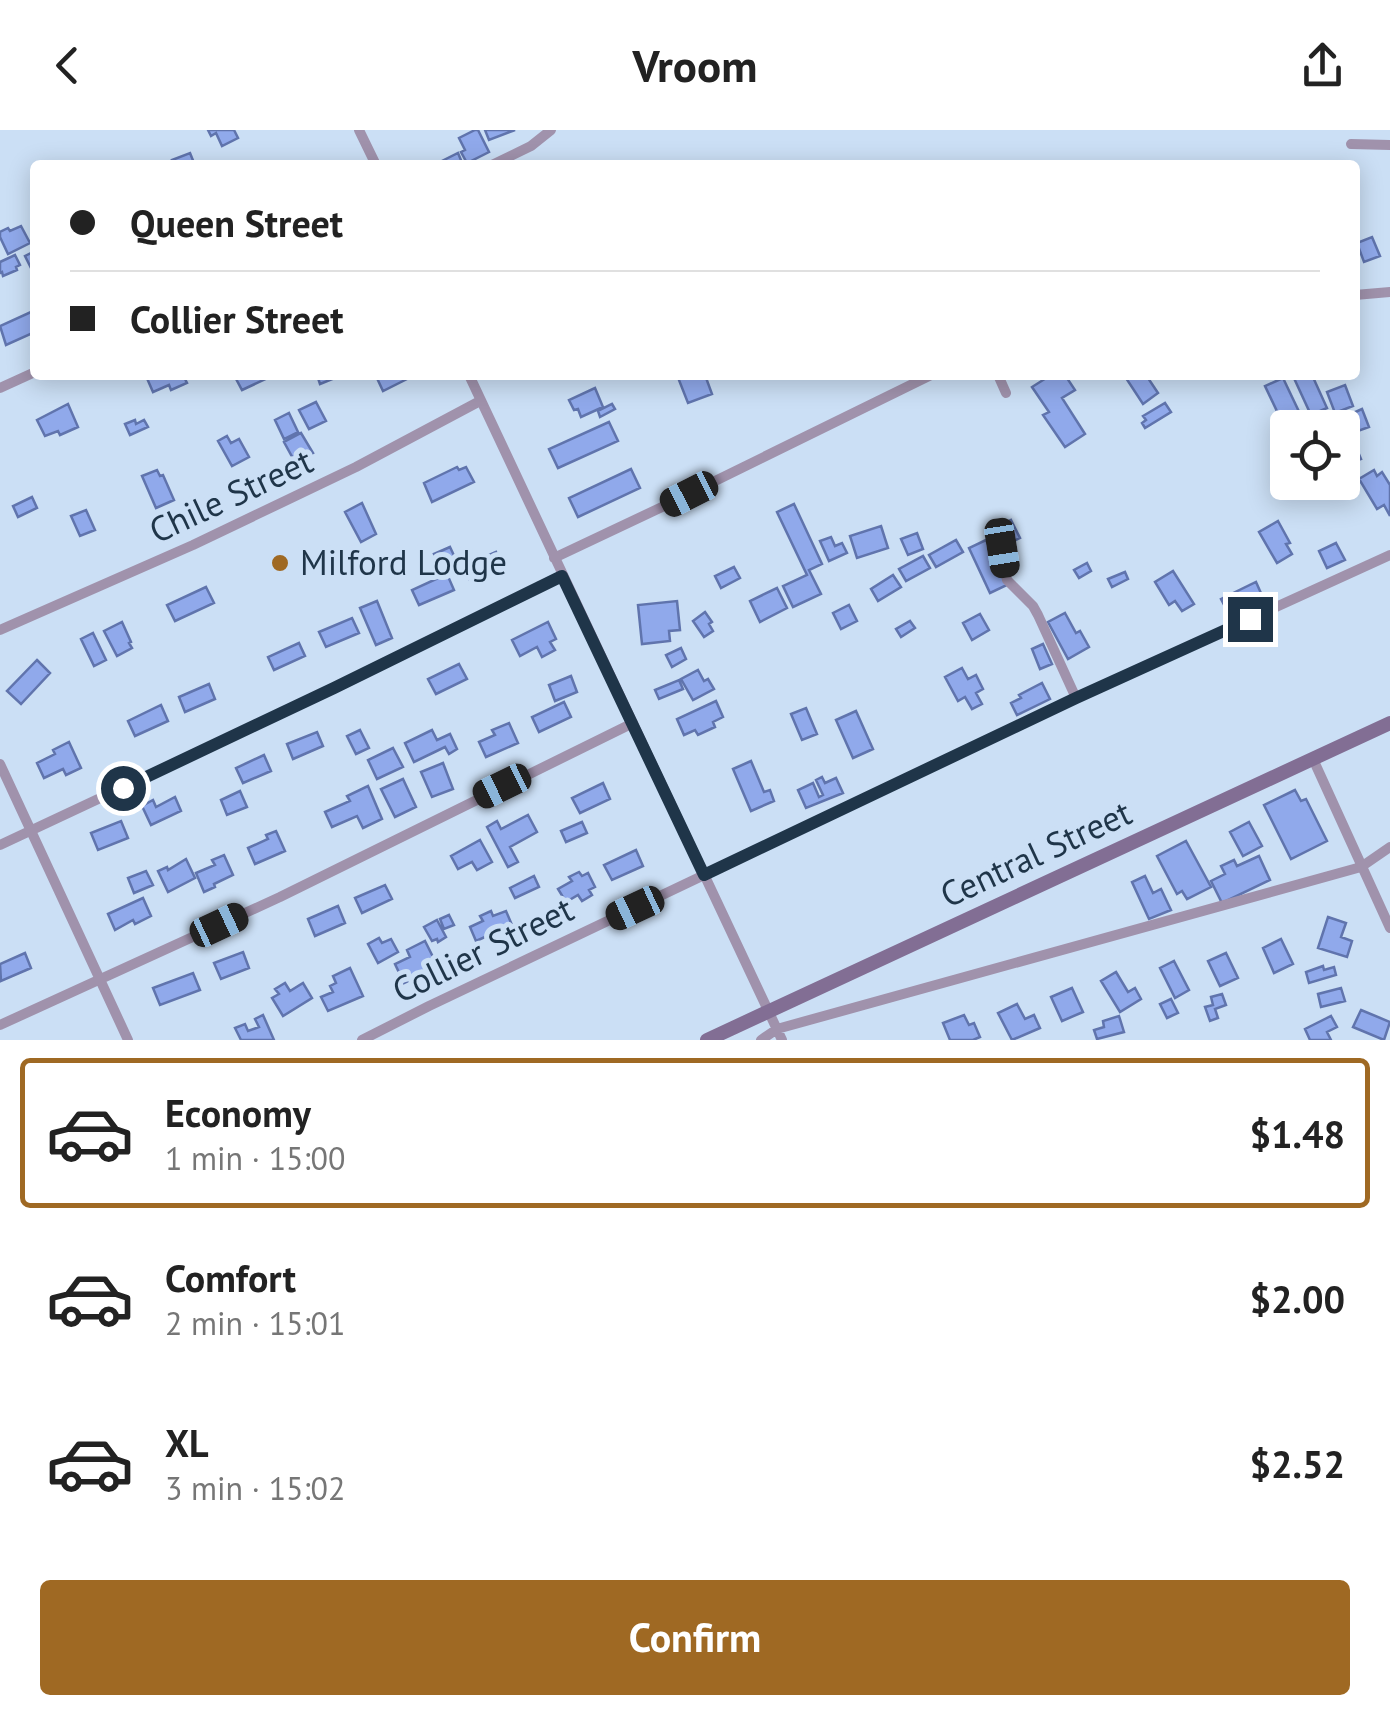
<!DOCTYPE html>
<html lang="en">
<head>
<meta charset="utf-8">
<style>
	:root { --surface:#fff; --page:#f2f2f2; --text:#222; --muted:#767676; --line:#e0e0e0; --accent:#9f6923 }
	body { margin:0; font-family:"PT Sans",sans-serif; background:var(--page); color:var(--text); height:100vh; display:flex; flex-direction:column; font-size:38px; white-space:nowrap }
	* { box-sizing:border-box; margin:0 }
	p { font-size:32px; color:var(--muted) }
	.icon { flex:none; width:55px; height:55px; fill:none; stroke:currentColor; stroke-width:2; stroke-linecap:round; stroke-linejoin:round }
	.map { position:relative; height:910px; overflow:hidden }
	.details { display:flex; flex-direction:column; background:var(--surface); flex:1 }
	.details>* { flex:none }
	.banner { position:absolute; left:30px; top:30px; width:1330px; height:220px; border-radius:10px; box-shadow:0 5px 25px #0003; display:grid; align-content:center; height:220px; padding:0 40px; background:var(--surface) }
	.tools { position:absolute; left:1270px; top:280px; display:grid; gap:20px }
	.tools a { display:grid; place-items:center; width:90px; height:90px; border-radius:10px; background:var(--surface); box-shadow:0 5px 25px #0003; font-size:50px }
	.end { position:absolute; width:45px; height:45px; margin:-22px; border:12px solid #1f3549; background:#fff; box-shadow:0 0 0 5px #fff }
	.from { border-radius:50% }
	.car { position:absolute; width:30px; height:60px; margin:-30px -15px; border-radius:12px; box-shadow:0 0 8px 2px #0007; background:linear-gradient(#222 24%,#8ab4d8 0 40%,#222 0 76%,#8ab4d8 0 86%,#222 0) }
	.banner b { display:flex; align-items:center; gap:35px; height:95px; font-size:38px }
	.banner b+b { border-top:2px solid var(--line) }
	.banner i { width:25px; height:25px; background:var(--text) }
	ul { padding:18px 0 0; list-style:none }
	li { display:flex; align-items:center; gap:30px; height:150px; margin:0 20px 15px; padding:0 20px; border:5px solid transparent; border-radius:10px }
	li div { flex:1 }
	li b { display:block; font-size:38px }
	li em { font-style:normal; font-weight:700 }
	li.current { border-color:var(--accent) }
	li>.icon { width:90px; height:90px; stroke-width:1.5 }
	.primary-button { display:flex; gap:20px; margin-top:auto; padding:20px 40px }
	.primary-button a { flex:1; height:115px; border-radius:10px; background:var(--accent); color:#fff; font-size:40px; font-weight:700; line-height:115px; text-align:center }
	header { display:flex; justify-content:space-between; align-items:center; height:130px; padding:0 40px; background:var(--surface); font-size:45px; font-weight:700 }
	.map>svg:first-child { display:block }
</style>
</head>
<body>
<header><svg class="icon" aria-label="back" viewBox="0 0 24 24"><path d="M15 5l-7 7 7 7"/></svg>Vroom<svg class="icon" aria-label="share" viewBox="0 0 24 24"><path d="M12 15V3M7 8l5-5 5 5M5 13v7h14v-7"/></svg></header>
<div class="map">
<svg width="1390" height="910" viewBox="0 0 1390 910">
	<rect width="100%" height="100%" fill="#cbdff5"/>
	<!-- building -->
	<path fill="#90a9eb" stroke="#6074ad" stroke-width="2.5" d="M208,0H234L238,8L222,16L216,3L211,6Z
		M475,0H478L489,22L467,33L461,22L465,20L459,8Z
		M485,0H515L489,10Z
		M190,23L194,33L174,35L172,30Z
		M458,23L463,35H436V34Z
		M21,96L30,113L8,124L0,107V102L8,98L10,101Z
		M1372,107L1380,126L1364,132L1357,113Z
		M35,121V146L25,126Z
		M15,125L20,135L16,137L17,140L3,146L2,142L0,143V132Z
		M31,182L35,192V202L6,215L0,196Z
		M183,245L187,253L171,260L169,255L153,262L146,246Z
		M234,245H269L270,247L242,260Z
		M317,245H340V246L320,254Z
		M379,245H415L383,261L376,246Z
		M677,245H705L712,264L688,273Z
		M1051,245H1065L1075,260L1062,268L1085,304L1065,317L1043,285L1049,282L1032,257Z
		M1124,245H1146L1158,263L1143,274Z
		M1296,245H1312L1327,278L1311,285L1293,246Z
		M1283,248L1302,288L1284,296L1265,256Z
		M1345,255L1353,276L1335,283L1327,262Z
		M595,258L603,277L581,287L578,279L574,280L569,270Z
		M316,272L326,291L309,299L299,280Z
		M1165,273L1171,282L1145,298L1142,293L1146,290L1143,286Z
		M68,274L78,297L60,305L58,301L45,306L37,290Z
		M612,274L615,279L600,287L598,281Z
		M1362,279L1369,297L1358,301L1351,284Z
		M289,283L298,302L284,309L275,290Z
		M135,290L136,294L144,290L148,297L130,305L125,294Z
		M609,292L618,311L558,338L549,319Z
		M301,303L313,323L295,332L284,312Z
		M227,306L231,313L239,309L249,327L232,336L218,311Z
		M1353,310L1361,329L1347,334L1342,324V314Z
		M457,337L459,340L466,337L474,352L432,372L424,353Z
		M631,339L640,358L578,387L569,368Z
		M157,340L160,346L163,345L174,370L156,378L142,346Z
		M1374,340L1377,346L1382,342L1390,355V386L1384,375L1377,379L1359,349Z
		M32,367L37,378L18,387L13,376Z
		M362,373L376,404L361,412L345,382Z
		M794,374L822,434L809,440L821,464L793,477L783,456L807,445L777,382Z
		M86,380L95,400L80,406L71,386Z
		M1011,390L1020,408L1005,415L996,397Z
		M1278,391L1290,413L1286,414L1292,424L1277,433L1259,402Z
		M881,396L888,418L857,428L850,406Z
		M917,403L923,419L908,425L901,409Z
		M831,407L835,416L842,413L847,423L829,431L820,411Z
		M956,410L963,422L936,437L929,425Z
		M986,410L1007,455L990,463L969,418Z
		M1336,413L1345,430L1327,438L1319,421Z
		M450,417L458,434L442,441L434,424Z
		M496,422L502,436L470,450L464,436Z
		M923,426L930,438L906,451L899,439Z
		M1087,433L1091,441L1079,448L1074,440Z
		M734,437L740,448L721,458L715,446Z
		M1173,441L1194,474L1182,481L1175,471L1169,475L1155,452Z
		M1125,442L1128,449L1112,457L1108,449Z
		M447,444L454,460L419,475L412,460Z
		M893,445L901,457L878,471L871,459Z
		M1256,452L1264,470L1230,486L1221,469Z
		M206,457L214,473L175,491L167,475Z
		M777,458L787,478L760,492L750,471Z
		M377,471L392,508L376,515L360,478Z
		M677,471L680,500L669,501L670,511L642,514L638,475Z
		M849,475L857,491L841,499L833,483Z
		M705,482L712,492L709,494L713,501L704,507L693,491Z
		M1065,483L1076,503L1080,501L1089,517L1068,529L1048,492Z
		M980,484L989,500L972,510L963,493Z
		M352,488L359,503L326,517L319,502Z
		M910,491L915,498L901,507L896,499Z
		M122,492L131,512L129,513L132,518L117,526L104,501Z
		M548,492L556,509L550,512L555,520L542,527L537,517L520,526L512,510Z
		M93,503L106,530L94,536L81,509Z
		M299,513L305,526L274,540L268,527Z
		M1043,514L1052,534L1040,539L1032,519Z
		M681,518L686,529L672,537L666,525Z
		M37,530L50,543L21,574L7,561Z
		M459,534L467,549L436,564L428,549Z
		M962,538L968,549L976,545L983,559L976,563L982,574L972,579L965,567L958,571L945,547Z
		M698,540L704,551L708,549L714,559L693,570L681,549Z
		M571,546L577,562L555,571L549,555Z
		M679,550L683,559L659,569L655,560Z
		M1042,553L1050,569L1017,585L1011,573L1021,568L1019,565Z
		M209,554L215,569L185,582L179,567Z
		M716,571L723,587L713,592L715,597L698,605L695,600L684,605L677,589Z
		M564,572L571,587L539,602L532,587Z
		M161,575L168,591L135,606L128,591Z
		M806,578L817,604L802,610L791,584Z
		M856,581L873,619L853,628L836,590Z
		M509,593L518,613L486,627L479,612L495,605L492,600Z
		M360,600L369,618L356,624L347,606Z
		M432,600L437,610L450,604L457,619L449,624L445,617L414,632L405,613Z
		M317,602L323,616L293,629L287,614Z
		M69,612L81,638L66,645L63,639L44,648L37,633L55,624L53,620Z
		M393,618L403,637L377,649L368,630Z
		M264,625L271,641L243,653L236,638Z
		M751,631L764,662L770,660L774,671L751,681L733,639Z
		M443,633L453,659L432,667L421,642Z
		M822,647L825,653L836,648L843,663L806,678L798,660L813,653L819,667L823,665L816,650Z
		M403,649L416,677L395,687L381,659Z
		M603,653L610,669L580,683L572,668Z
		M368,656L382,689L363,698L357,686L332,697L325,682L350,671L347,666Z
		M1295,660L1301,671L1306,669L1327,711L1291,729L1264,675Z
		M240,661L247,677L227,685L221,670Z
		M175,667L181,681L151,695L142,676L153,670L156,677Z
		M528,685L537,702L510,717L518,732L508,737L487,697L497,691L501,699Z
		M121,691L128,708L98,720L91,703Z
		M582,692L587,703L566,712L561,701Z
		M1249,692L1262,716L1243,726L1230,702Z
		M276,701L285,721L255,734L248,718L268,709L266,705Z
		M480,710L492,732L477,740L472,732L458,739L451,726Z
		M1186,711L1211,757L1187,769L1182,761L1177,764L1157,726Z
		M636,720L643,736L612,750L604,735Z
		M224,725L233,745L214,754L215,757L204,762L196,743L215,735L212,730Z
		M1259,726L1270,750L1222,773L1211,751L1225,744L1221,736L1234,730L1237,736Z
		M186,729L195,748L168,762L158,741L167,737L168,740Z
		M146,741L153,755L134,763L128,748Z
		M579,742L582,746L588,743L595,757L589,760L592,765L582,771L578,765L566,772L558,759L572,751L569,747Z
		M534,746L539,757L515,768L510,758Z
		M1145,746L1153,763L1161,759L1171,780L1149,789L1132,752Z
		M385,755L392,769L362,783L355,768Z
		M143,768L151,786L135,794L133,790L115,800L108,784Z
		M338,776L345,793L315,806L308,789Z
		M491,781L493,786L506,781L512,795L476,811L470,797L483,791L480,786Z
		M449,785L454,795L444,799L440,789Z
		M1328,787L1346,793L1341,807L1352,811L1347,827L1318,818Z
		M437,790L446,807L438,812L437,809L432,811L424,797Z
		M379,808L382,813L391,809L398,822L378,833L368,814Z
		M1281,809L1293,834L1274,843L1263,818Z
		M425,811L438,837L404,853L395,834L410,827L407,820Z
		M243,822L249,838L221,849L214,833Z
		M25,823L31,838L1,851L0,834Z
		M1226,823L1238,848L1220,856L1208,831Z
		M1174,831L1189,860L1175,868L1160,838Z
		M1323,836L1324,840L1334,837L1336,845L1309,853L1306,842Z
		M350,838L363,866L328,881L321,867L333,862L330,856L336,853L333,846Z
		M1116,842L1128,862L1135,858L1141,869L1120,882L1101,851Z
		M193,843L200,860L160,875L153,858Z
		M285,853L290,861L303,853L312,868L283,886L272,868L279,864L275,859Z
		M1072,858L1083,882L1062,891L1051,867Z
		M1341,858L1345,871L1321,877L1318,864Z
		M1222,864L1226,875L1215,879L1218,888L1210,891L1205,877L1213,875L1211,867Z
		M1171,869L1178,883L1167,888L1160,874Z
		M1017,874L1025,889L1034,885L1040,898L1012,910L998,883Z
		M1361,880L1390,892L1384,910L1353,897Z
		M263,885L274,910H241L235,898L245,894L248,901L259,897L255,889Z
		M964,885L969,895L974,893L980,907L973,910H950L943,893Z
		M1119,886L1124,902L1097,909L1094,900L1104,897L1103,891Z
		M1331,886L1337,897L1327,902L1331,910H1310L1305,899Z"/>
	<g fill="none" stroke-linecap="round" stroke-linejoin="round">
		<!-- street -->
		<path stroke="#a092ac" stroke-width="10" d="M359,0L376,35
			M1351,14L1390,15
			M492,35L531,16L551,0
			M1355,165L1390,162
			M469,245L782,910
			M998,245L1006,263
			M0,258L35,242
			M1002,418L1007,450L1033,476L1038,485L1076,568
			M554,428L662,377L931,245
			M0,500L193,415L356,337L480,271
			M1313,629L1390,798
			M0,634L128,910
			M0,715L335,558L562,446
			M0,895L280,767L633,593
			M362,910L429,876L1076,568L1390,425
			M761,910L777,899L1361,737L1390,717"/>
		<!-- secondary -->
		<path stroke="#826e94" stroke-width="14" d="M707,910L1390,593"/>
	</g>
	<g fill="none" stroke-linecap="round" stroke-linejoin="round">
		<!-- route -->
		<path stroke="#1f3549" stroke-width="12" d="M123,658L334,558L562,446L704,745L1076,568L1250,489"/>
	</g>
	<!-- markers -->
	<circle fill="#9f6923" stroke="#cbdff5" stroke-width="4" cx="280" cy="433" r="10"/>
	<g text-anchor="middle" stroke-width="10" stroke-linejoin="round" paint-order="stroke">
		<!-- street labels -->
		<g font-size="35" fill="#1f3549" stroke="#cbdff5">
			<text transform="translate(231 366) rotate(-25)" y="12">Chile Street</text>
			<text transform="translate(1036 724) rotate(-25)" y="12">Central Street</text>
			<text transform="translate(483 820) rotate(-26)" y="12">Collier Street</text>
		</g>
		<!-- poi labels -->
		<g font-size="35" fill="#1f3549" stroke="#cbdff5" text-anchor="start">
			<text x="300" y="445">Milford Lodge</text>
		</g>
	</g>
</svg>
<div class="tools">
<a><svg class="icon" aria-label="locate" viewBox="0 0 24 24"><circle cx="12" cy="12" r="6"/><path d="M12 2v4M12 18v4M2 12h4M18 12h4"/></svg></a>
</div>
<i class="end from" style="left:123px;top:658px"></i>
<i class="end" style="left:1250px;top:489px"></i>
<i class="car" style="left:689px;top:364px;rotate:243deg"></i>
<i class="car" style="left:1002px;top:418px;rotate:171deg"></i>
<i class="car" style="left:502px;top:656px;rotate:244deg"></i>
<i class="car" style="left:635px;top:778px;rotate:245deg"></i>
<i class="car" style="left:219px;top:795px;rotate:65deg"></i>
<div class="banner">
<b><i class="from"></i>Queen Street</b>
<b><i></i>Collier Street</b>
</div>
</div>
<section class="details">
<ul>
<li class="current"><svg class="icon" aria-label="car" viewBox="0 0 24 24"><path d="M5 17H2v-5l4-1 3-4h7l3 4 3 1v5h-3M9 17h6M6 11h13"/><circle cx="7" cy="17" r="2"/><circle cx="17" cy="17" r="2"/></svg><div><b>Economy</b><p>1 min · 15:00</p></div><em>$1.48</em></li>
<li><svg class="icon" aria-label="car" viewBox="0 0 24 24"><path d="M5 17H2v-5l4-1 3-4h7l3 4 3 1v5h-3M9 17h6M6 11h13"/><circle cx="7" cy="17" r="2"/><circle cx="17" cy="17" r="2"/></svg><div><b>Comfort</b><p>2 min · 15:01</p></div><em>$2.00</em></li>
<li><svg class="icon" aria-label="car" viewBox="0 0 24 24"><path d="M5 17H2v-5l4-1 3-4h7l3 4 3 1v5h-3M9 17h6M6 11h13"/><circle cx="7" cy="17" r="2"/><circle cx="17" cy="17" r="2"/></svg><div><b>XL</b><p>3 min · 15:02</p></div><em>$2.52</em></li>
</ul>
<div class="primary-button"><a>Confirm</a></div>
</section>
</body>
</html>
